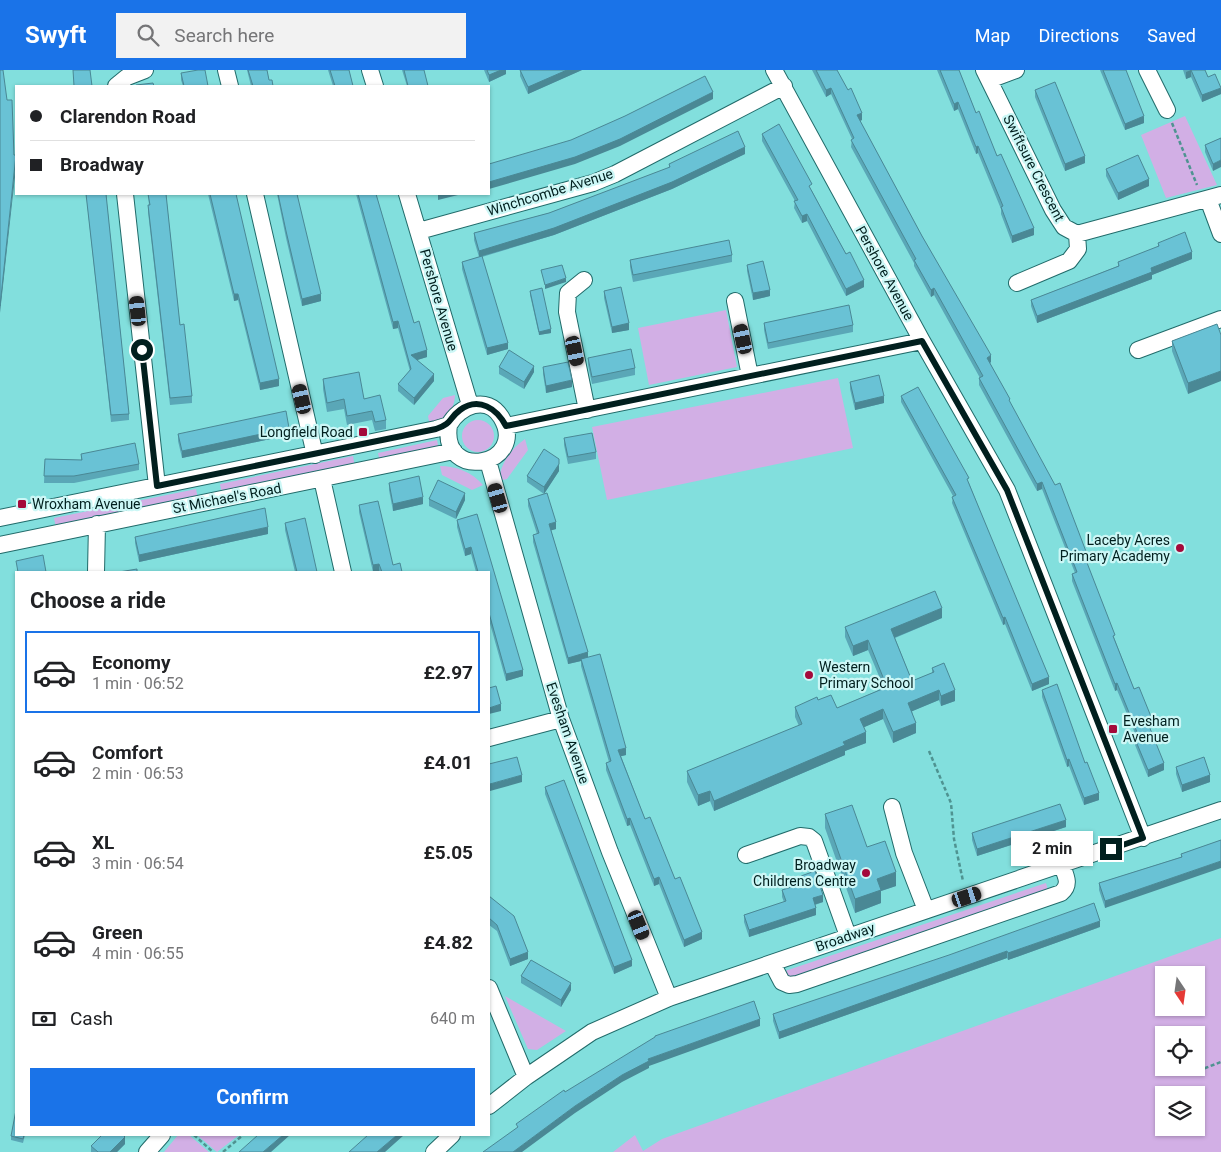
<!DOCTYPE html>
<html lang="en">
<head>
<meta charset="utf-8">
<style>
	:root { --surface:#fff; --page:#f2f2f2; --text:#202124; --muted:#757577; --line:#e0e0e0; --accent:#1a73e8 }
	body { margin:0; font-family:Roboto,sans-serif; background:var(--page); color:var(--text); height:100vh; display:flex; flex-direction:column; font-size:19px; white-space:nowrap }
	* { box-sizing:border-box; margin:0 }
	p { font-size:16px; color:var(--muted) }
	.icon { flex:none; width:28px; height:28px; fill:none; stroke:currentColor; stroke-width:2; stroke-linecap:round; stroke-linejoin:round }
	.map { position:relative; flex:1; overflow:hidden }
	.panel { position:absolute; left:15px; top:501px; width:475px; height:565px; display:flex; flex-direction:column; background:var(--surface); border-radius:0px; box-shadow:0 1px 4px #0004 }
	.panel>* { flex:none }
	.hud { position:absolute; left:15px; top:15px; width:475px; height:110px; border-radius:0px; box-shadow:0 1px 4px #0004; display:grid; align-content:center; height:110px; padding:0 15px; background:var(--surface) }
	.needle { width:32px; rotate:167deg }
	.fabs { position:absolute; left:1155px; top:896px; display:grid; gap:10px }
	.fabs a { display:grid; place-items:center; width:50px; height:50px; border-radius:0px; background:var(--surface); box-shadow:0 1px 4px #0004; font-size:25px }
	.end { position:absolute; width:22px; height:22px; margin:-11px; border:6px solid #011f1e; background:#fff; box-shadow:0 0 0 2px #fff }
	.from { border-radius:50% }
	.bubble { position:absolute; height:35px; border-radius:0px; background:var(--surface); box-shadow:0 1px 4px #0004; font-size:16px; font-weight:700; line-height:35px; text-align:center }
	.car { position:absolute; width:15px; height:30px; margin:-15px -8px; border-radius:6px; box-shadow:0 0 4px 1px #0007; background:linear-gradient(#222 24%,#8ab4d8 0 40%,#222 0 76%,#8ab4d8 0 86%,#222 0) }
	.hud b { display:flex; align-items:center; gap:18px; height:48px; font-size:19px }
	.hud b+b { border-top:1px solid var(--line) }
	.hud i { width:12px; height:12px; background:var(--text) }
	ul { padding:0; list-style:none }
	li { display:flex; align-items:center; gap:15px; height:82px; margin:0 10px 8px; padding:0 5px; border:2px solid transparent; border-radius:0px }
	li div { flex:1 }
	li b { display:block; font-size:19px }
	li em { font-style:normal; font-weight:700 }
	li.current { border-color:var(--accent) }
	li>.icon { width:45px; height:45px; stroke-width:1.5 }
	h2 { padding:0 15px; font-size:22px; line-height:60px }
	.pay { display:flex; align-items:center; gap:12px; height:55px; padding:0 15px; font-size:19px }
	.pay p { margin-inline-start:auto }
	.action { display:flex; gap:10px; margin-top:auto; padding:10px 15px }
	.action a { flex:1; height:58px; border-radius:0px; background:var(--accent); color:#fff; font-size:20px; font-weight:700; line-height:58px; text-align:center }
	header { display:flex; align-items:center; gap:30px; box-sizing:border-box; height:70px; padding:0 25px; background:var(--accent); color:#fff }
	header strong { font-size:24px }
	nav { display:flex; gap:28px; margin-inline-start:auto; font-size:18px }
	.search { width:350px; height:45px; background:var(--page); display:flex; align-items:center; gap:12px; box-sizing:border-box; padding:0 18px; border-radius:0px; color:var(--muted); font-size:19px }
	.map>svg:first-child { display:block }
</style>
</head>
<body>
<header>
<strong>Swyft</strong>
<div class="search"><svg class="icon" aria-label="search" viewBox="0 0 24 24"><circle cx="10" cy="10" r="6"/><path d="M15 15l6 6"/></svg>Search here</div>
<nav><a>Map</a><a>Directions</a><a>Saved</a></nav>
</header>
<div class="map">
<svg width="1221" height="1082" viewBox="0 0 1221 1082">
	<rect width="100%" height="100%" fill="#82dfdd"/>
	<!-- green -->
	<path fill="#d2afe5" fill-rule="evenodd" d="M1185,46L1217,115L1166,128L1141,65Z
		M726,240L737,297L649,315L638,258Z
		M838,308L853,378L607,430L592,357Z
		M455,325C454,343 445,347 430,356L428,346L443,328Z
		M462 366a16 16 0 1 1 32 0a16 16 0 1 1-32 0Z
		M525,369L528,380L507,409L499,411C500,394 511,379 525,369Z
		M437,370L439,380L380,392L378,383Z
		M353,386L355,397L222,425L220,414Z
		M440,396C456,396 472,402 483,415L472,420L442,405Z
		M196,419L198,429L56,458L54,448Z
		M1046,813L1049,824L789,912L785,901Z
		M1221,868V1082H613L635,1065L643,1081L662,1069ZM1164,905H1196V938H1164ZM1164,965H1196V998H1164ZM1164,1025H1196V1058H1164Z
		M505,926L566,961L537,980L528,979Z
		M178,1065H189L209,1082H164Z
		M197,1065H239L217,1082Z"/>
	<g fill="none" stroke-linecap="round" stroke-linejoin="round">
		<!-- minor casing -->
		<g stroke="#216b6a" stroke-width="18">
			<path id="minor" d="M226,0L230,16
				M370,0L375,16
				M774,0L922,271L1007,420L1143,768
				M984,0L1053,140L1064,157L1077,164L1221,125
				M1147,0L1167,40
				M989,10L1016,0
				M116,16L127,7L145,0
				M125,124L157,416
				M255,124L315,385
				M407,124L470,335
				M1208,129L1221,164
				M419,161L593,113L615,104L784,16
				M584,210L568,223L567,242L587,340
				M1017,213L1069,191L1078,179L1077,164
				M735,231L750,306
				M1138,280L1221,249
				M506,356L922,271
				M488,391L561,649L610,782L669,928
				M322,409L343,502
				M0,448L436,359L449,355C459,336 487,324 501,347C530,395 440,414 449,355
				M0,475L454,381
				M96,502L97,454
				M489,668L561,649
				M892,737L904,783L926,840
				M746,785L800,766L809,767L814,771L848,866
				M772,893L782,912L789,915L797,914L1061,823C1071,815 1066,806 1062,796
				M489,918L526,1007
				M489,1036L526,1007L592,962L669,928L1221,740
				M147,1082L162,1065
				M434,1082L452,1065"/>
		</g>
		<!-- path -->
		<path stroke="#4f9391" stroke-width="2.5" stroke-dasharray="4 2.5" stroke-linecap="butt" d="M1172,53L1197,115
			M929,681L951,733L954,769L963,811
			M1179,998L1200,1000L1221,992
			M194,1065L213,1082
			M223,1082L243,1065"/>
		<!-- minor -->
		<use href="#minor" stroke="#fff" stroke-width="16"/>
	</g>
	<!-- wall -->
	<path fill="#5aa7b7" d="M247,0H267L269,10L273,16H251Z
		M328,0H349L353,16H333Z
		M402,0H424L428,16H407Z
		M484,0H506V4L489,12Z
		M520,0H582L528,24L520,6Z
		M812,0H837L862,50L860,51L922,166L991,292L990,293L1010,333L1087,491H1086L1115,570L1134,619L1152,656L1149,657L1164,700L1148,707L1135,675V669L1137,668L1117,620L1115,621L1072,511V504L1075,503L1042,419L1037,421L979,315V308H980L934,225L931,227L914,196V193L851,77L852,69L831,24L826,27Z
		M937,0H959L976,43L1034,165L1012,173L1001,144V139L978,83L976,84L958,39L954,41Z
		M1100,0H1126L1144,53L1125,60Z
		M1183,0H1205L1208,7L1221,24L1202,32L1191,7L1186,9Z
		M181,3L208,16H183L181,10Z
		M1035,20L1085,93L1065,101L1035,27Z
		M762,64L812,121L864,217L846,226L807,151L802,153L794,138L795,131L762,71Z
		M1221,68L1213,101L1205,82V75Z
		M745,84L672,119L554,165L482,187L508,279L487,285L462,199V192L479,187L474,170V163L549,143L669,98V94Z
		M1106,99L1149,116L1118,130L1106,106Z
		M86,124H106L129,344V350L111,352Z
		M148,124H166L180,255L192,326V333L170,335L148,142V135H149Z
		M208,124H236L279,316L260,320L238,230L234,231Z
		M277,124H297L321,231L302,236L286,168Z
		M356,124H376L414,253L427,287L417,290L434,311L414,335L398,321V314L410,301L398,258L393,259Z
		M1158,173L1192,189L1152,205V209L1037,253L1031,236V230L1118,196V192L1158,177Z
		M732,185V192L633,212L630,197V190Z
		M747,195L770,226L753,230L747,201Z
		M530,221L551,263L539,265L530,225Z
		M604,221L629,260L612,263L604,228Z
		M764,253L853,255V262L768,279L764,260Z
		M1217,254L1188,324L1172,281V271Z
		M588,288L635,298V305L592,314L588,295Z
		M499,297L534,302L524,319L499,304Z
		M543,297L572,317L546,323L543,304Z
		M323,309L364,329L386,350V359L375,361L372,350L347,355L344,339L327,342L323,319Z
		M850,312L884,333L855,340L850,319Z
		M901,326L969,413L1049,614L1032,621L1005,554L1003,555L952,433L953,426L901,332Z
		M178,364L289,365L182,388L178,371Z
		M564,368L596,382V389L568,394L564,375Z
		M81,384L139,394V400L74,413H44L45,389L81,390Z
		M559,396V401L544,424L527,412V406Z
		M389,413L423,434L393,441L389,420Z
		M429,429L465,430L456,449L429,436Z
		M528,429L556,459L551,460L588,587L626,685L621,686L645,749L675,809L702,869L684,877L659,814L654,816L630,755L627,756L606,700V693L609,692L581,596V591L568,594L533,472V465L537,464L528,436Z
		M359,435L393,495L402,502H380L379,501L373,502L359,442Z
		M477,444L523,606L506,611L489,550V502H476L471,484L465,486L457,457V450Z
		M285,453L317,502H295L285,460Z
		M268,464L139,492L135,473V467Z
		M942,548L895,568L912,611L932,603V598L955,631L941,636L939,630L912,641L916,663L893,673L883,649L864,657L866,673L845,681V685L714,741L710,731L698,736L687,712V701L799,656L795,647V637L818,630L837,638L884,618L868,580L853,586L845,567V557Z
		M1042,620L1085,693L1099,730L1084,735L1069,696L1067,697L1042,627Z
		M1176,697L1210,712L1182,722L1176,704Z
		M545,717L632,896L614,904L545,724Z
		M825,744L896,816L881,821V833L855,843L825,758Z
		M1066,757L977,786L972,770V763Z
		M1221,770L1105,838L1099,820V813L1181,787V784Z
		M801,806L823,832L815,835L816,845L749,867L744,852V845L784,832L782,827V820L802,814Z
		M489,826L528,889L510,896L497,861L489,855Z
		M1100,857L1008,890L1007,888L779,969L773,951V944Z
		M521,906L571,920L561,937L521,913Z
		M16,1065H25L23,1073L11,1070V1066Z
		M125,1074L117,1082H91V1076Z"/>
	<!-- shaded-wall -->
	<path fill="#4a8895" d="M501,0H506V4L489,12V5Z
		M567,0H582L528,24V17Z
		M1191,0V7L1186,9V2Z
		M831,18V24L826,27V20Z
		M1221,18V24L1202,32V25Z
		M713,22V29L620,76L575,94L489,119V112Z
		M958,32V39L954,41V34Z
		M862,43V50L857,52V45Z
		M1144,46V53L1125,60V54Z
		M978,76V83L976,84V77Z
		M745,77V84L672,119L554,165L479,187V181Z
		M1085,86V93L1065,101V94Z
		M16,89V97L0,243V236Z
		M1221,90V97L1213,101V94Z
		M1149,109V116L1118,130V123Z
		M438,124H462L438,130Z
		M807,144V151L802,153V146Z
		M1034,158V165L1012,173V166Z
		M1192,182V189L1152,205V209L1037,253V246L1151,198Z
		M566,208V212L545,219V215Z
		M864,210V217L846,226V219Z
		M934,218V225L931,227V220Z
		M770,220V226L753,230V223Z
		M234,224H238V230L234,231Z
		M321,224V231L302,236V229Z
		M398,251V258L393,259V252Z
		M629,253V260L612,263V257Z
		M551,259V263L539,265V262Z
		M508,273V279L487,285V278Z
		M427,280V287L411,292V285Z
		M991,285V292L987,295V288Z
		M534,296V302L524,319V312Z
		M1221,301V311L1188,324V313Z
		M434,304V311L414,335V328Z
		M279,309V316L260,320V313Z
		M572,310V317L546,323V316Z
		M884,326V333L855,340V333Z
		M289,358V365L182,388V381Z
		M559,394V401L544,424V417Z
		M1042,412V419L1037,421V414Z
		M465,423V430L456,449V442Z
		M423,427V434L393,441V434Z
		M556,452V459L549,461V454Z
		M268,457V464L139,492V485Z
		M471,477V484L465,486V479Z
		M1087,484V491L1084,492V485Z
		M379,494V501L373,502V495Z
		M942,538V548L891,569V559Z
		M1005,547V554L1003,555V548Z
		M868,570V580L853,586V576Z
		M588,582V589H581V591L568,594V588Z
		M523,600V606L506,611V604Z
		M1049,607V614L1032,621V614Z
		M1117,613V620L1115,621V614Z
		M939,620V630L908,643V633Z
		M955,620V631L941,636V626Z
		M501,634V641L489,644V638Z
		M883,639V649L860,659V649Z
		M1152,649V656L1147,658V651Z
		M916,653V663L893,673V662Z
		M866,662V673L845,681V685L714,741V731L843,672Z
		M626,678V685L618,687V680Z
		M1069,689V696L1067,697V690Z
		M1164,693V700L1148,707V700Z
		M522,705V712L490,721V714Z
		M1210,705V712L1182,722V715Z
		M710,721V731L698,736V725Z
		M1099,723V730L1084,735V728Z
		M630,748V755L627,756V749Z
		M1066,750V757L977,786V779Z
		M1221,791V798L1105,838V831Z
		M896,802V816L881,821V833L855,843V829L877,809Z
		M659,807V814L654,816V809Z
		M823,825V832L813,835V828Z
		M816,838V845L749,867V860Z
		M1100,851V857L1008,890V883Z
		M702,862V869L684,877V870Z
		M1007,881V888L779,969V962Z
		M528,882V889L510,896V889Z
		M632,890V896L614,904V897Z
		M571,913V920L561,937V930Z
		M760,949V956L649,996V998L622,1012L575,1043L522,1082H513L575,1036L622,1005L648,989Z
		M283,1065H290L271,1082H263Z
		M397,1065H404L385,1082H377Z
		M125,1067V1074L117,1082H110Z"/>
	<!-- building -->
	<path fill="#69c2d5" stroke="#4a8895" d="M0,0H3L7,30H12L14,85H16L0,236Z
		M73,0H90L92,16H74Z
		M198,0H205L208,16H184L181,3Z
		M248,0H267L269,10H272L273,16H253Z
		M330,0H349L353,16H335Z
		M404,0H424L428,16H408Z
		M487,0H501L489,5Z
		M520,0H567L528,17Z
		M816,0H837L848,20L851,18L862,43L857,45L922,166L991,285L987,288L1010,329L1009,330L1055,415L1060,413L1087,484L1084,485L1115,565L1113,566L1134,619L1139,617L1152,649L1147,651L1164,693L1148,700L1135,669L1139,667L1117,613L1115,614L1072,504L1077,502L1042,412L1037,414L979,308L983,306L934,218L931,220L914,190L916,189L851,70L854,68L831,18L826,20Z
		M940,0H959L976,43L979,41L997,86L1001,84L1034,158L1012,166L1001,137L1003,136L978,76L976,77L958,32L954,34Z
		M1103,0H1126L1144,46L1125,54Z
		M1191,0H1205L1208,7L1215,4L1221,18L1202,25Z
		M705,6L713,22L620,69L575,87L489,112V94L571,70L625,46Z
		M1055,12L1085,86L1065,94L1035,20Z
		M153,13L154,16H136V15Z
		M779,54L812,114L809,116L835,164L846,184L850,182L864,210L846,219L807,144L802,146L794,131L798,130L762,64Z
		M738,61L745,77L672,112L554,158L479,181L474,163L549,143L670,97L669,94Z
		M1221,68V90L1213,94L1205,75Z
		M1138,85L1149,109L1118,123L1106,99Z
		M86,124H106L129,344L111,345Z
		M148,124H166L180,255L184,254L192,326L170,328L148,135H150Z
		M210,124H236L279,309L260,313L238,224H234Z
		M278,124H297L321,224L302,229L286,161Z
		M358,124H376L414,253L419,251L427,280L411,285L434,304L414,328L398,314L411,299L398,251L393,252Z
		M1185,162L1192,182L1151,198L1152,202L1037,246L1031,230L1119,196L1118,192L1159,176L1158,173Z
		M729,170L732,185L633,205L630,190Z
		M482,186L508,273L487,278L462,192Z
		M763,191L770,220L753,223L747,195Z
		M562,195L566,208L545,215L541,200Z
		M621,217L629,253L612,257L604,221Z
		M542,218L551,259L539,262L530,221Z
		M849,235L853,255L768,273L764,253Z
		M1217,254L1221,265V301L1188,313L1172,271Z
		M631,279L635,298L592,307L588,288Z
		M509,280L534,296L524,312L499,297Z
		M568,292L572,310L546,316L543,297Z
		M359,302L364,329L380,325L386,350L375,352L372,341L347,346L344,329L327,333L323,309Z
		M879,305L884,326L855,333L850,312Z
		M918,317L969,408L967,409L1049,607L1032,614L1005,547L1003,548L952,427L956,425L901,326Z
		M286,341L289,358L182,381L178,364Z
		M592,363L596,382L568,387L564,368Z
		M135,373L139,394L74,406H44L45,389L82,390L81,384Z
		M544,379L559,389V394L544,417L527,406Z
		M419,406L423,427L393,434L389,413Z
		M438,410L465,423L456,442L429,429Z
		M547,423L556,452L549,454L588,582L568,588L533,465L539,463L528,429Z
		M378,431L393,495L400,493L402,502H382L379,494L373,495L359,435Z
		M265,438L268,457L139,485L135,467Z
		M477,444L523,600L506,604L489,543V502H478L471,477L465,479L457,450Z
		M305,448L317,502H297L285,453Z
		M43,485L46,502H18L16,491Z
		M137,499V502H119Z
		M935,521L942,538L891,559L912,611L934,602L932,598L944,593L955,620L941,626L939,620L908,633L916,653L893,662L883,639L860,649L866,662L843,672L845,675L714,731L710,721L698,725L687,701L802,654L795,637L817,627L818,630L831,625L837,638L887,617L868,570L853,576L845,557Z
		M600,584L626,678L618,680L645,749L650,747L675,809L680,807L702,862L684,870L659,807L654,809L630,748L627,749L606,693L611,691L581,589Z
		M1057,614L1085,693L1087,692L1099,723L1084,728L1069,689L1067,690L1042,620Z
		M496,616L501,634L489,638V618Z
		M517,687L522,705L490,714L489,712V694Z
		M1204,687L1210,705L1182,715L1176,697Z
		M564,710L632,890L614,897L545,717Z
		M1060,734L1066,750L977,779L972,763Z
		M852,735L867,777L885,771L896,802L877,809L881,820L855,829L825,744Z
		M1221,770V791L1105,831L1099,813L1182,787L1181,784Z
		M815,801L823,825L813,828L816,838L749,860L744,845L786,831L782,820L804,813L801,806Z
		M489,826L514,846L528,882L510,889L497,855L489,848Z
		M1094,833L1100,851L1008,883L1007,881L779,962L773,944L949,885Z
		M531,890L571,913L561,930L521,906Z
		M754,931L760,949L648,989L649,991L622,1005L575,1036L513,1082H483L518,1057L516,1054L564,1020L565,1022L655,967V966Z
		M16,1040V1065H24L23,1069L11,1066Z
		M102,1065H123L125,1067L110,1082H98L91,1076Z
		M258,1065H283L263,1082H239Z
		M368,1065H397L377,1082H349Z"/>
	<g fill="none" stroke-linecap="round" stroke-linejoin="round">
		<!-- route -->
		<path stroke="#011f1e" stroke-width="6" d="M142,280L157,416L436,359C453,353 448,349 460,340C479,326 497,339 506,356L922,271L1007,420L1143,768L1111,779"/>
	</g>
	<!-- markers -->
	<g fill="#a4093a" stroke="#ccf7f6" stroke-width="2">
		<rect x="358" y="357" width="10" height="10" rx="2.5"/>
		<rect x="17" y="429" width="10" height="10" rx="2.5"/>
		<circle cx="1180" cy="478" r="5"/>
		<circle cx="809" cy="605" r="5"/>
		<rect x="1108" y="654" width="10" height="10" rx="2.5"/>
		<circle cx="866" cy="803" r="5"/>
	</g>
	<g text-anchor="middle" stroke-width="4.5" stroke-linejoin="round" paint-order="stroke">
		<!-- street labels -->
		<g font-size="14" fill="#011f1e" stroke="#ccf7f6">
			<text transform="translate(1034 98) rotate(63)" y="5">Swiftsure Crescent</text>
			<text transform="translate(550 122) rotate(-17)" y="5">Winchcombe Avenue</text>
			<text transform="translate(885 203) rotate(61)" y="5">Pershore Avenue</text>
			<text transform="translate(439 230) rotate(74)" y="5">Pershore Avenue</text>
			<text transform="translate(227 428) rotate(-11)" y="5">St Michael's Road</text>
			<text transform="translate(568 663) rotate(71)" y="5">Evesham Avenue</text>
			<text transform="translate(845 867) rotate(-19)" y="5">Broadway</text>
		</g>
		<!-- poi labels -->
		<g font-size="14" fill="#011f1e" stroke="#ccf7f6" text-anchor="end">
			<text x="353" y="367">Longfield Road</text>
			<text x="32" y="439" text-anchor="start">Wroxham Avenue</text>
			<text x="1170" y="475">Laceby Acres<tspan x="1170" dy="16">Primary Academy</tspan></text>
			<text x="819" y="602" text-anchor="start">Western<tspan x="819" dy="16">Primary School</tspan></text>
			<text x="1123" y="656" text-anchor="start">Evesham<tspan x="1123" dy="16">Avenue</tspan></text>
			<text x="856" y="800">Broadway<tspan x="856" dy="16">Childrens Centre</tspan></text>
		</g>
	</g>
</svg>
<div class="fabs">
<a><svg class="needle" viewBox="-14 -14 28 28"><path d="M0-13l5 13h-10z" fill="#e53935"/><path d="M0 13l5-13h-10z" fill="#757577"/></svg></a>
<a><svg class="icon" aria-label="locate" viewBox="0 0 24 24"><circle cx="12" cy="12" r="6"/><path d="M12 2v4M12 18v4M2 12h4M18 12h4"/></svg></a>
<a><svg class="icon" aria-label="layers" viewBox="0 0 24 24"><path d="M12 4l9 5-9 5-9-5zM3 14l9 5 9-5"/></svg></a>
</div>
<i class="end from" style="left:142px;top:280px"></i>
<i class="end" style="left:1111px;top:779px"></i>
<div class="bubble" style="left:1011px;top:761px;width:82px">2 min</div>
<i class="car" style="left:138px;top:241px;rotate:354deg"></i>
<i class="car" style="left:743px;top:269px;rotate:348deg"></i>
<i class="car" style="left:575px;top:281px;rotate:168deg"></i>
<i class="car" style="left:302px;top:329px;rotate:347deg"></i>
<i class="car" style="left:498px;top:428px;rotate:344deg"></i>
<i class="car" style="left:967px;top:827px;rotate:72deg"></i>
<i class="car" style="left:639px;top:855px;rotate:158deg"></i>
<div class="hud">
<b><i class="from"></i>Clarendon Road</b>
<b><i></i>Broadway</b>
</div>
<section class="panel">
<h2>Choose a ride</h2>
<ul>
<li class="current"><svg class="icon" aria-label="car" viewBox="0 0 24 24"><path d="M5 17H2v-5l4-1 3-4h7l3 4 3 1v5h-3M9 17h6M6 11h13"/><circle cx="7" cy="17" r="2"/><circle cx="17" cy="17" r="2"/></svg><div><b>Economy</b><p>1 min · 06:52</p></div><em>£2.97</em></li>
<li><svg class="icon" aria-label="car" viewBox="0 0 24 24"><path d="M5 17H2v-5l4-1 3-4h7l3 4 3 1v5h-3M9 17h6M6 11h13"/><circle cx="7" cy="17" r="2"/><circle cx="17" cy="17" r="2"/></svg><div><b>Comfort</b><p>2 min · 06:53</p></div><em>£4.01</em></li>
<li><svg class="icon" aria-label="car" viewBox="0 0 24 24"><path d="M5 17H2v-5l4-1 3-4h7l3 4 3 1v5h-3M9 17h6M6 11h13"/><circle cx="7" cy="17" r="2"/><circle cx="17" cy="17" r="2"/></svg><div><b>XL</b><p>3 min · 06:54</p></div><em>£5.05</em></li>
<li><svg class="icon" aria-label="car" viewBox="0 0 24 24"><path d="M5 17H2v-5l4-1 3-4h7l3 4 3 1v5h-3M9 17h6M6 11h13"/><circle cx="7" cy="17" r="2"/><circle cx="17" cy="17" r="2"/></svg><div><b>Green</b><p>4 min · 06:55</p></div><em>£4.82</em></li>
</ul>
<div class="pay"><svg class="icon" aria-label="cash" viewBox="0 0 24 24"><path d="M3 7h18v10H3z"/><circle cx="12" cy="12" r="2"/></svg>Cash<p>640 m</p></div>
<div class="action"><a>Confirm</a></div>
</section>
</div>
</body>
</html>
